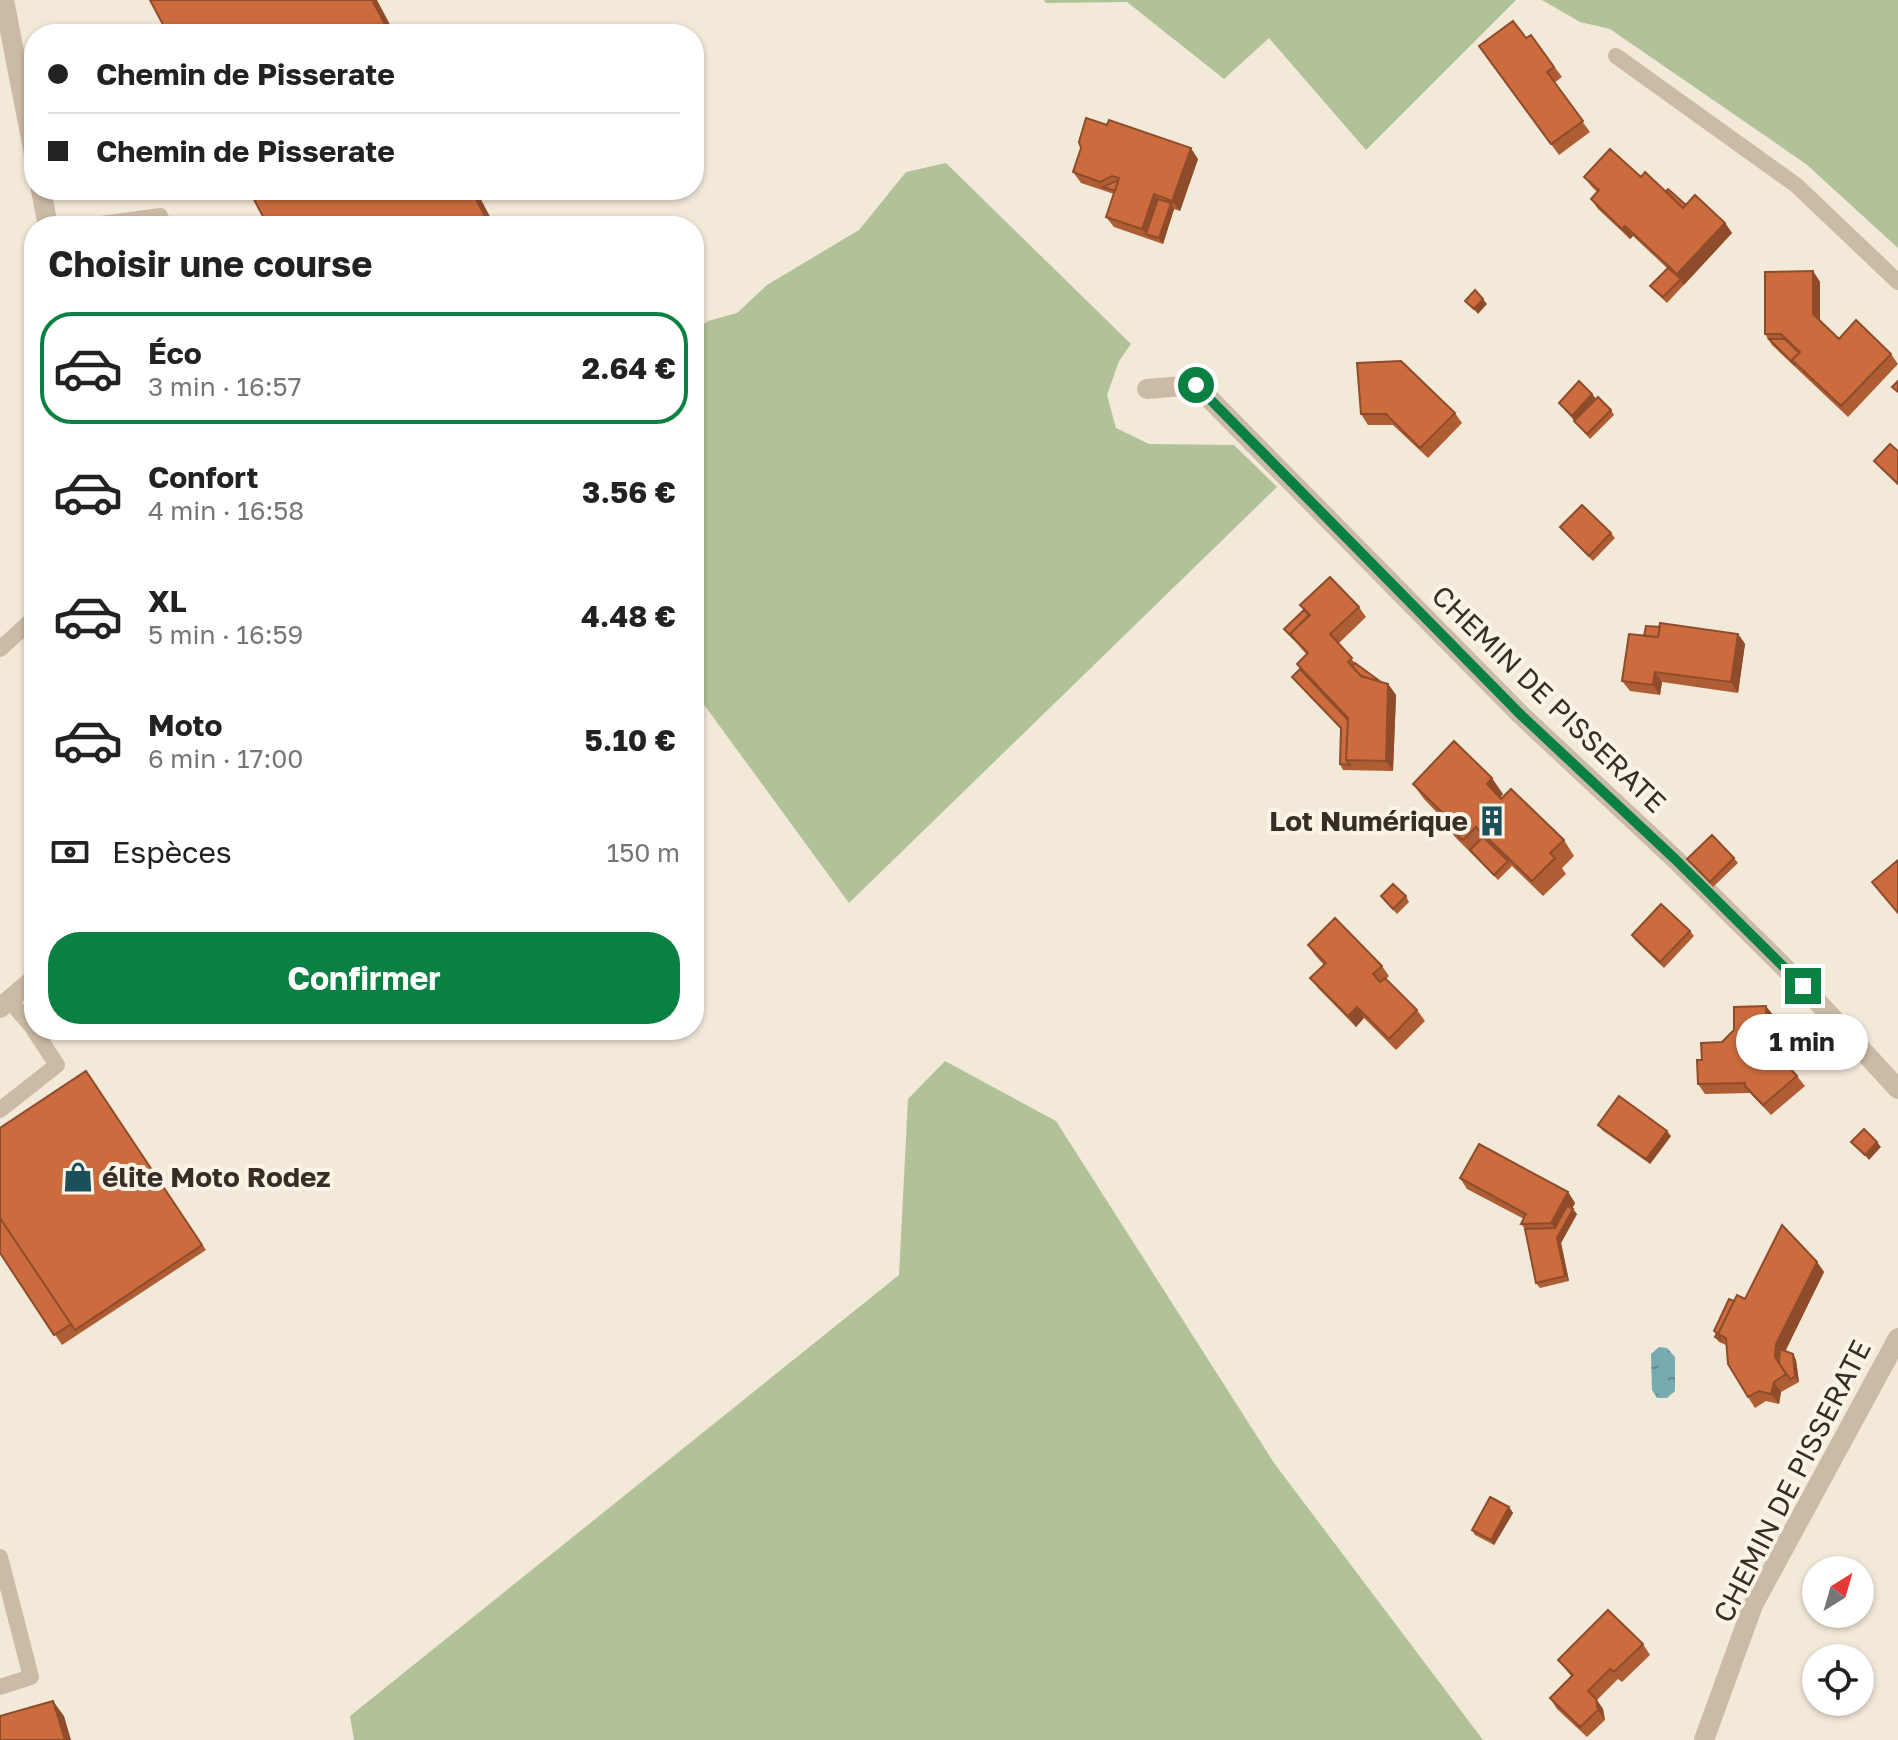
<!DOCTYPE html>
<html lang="fr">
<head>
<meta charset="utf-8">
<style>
	:root { --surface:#fff; --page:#f6f6f6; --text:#222; --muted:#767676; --line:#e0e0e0; --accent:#0b8043 }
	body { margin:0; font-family:"Golos Text",sans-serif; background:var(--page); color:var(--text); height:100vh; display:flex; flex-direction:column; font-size:30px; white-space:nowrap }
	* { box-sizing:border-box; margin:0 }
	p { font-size:26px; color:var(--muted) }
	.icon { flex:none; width:44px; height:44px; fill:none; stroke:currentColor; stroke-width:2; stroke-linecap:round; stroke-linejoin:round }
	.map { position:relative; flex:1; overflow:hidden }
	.drawer { position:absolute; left:24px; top:216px; width:680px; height:824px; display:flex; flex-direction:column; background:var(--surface); border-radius:32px; box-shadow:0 2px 6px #0004 }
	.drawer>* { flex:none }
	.top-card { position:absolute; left:24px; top:24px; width:680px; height:176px; border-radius:32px; box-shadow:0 2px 6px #0004; display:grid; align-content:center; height:176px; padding:0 24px; background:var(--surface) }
	.needle { width:52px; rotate:37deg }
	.fabs { position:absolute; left:1802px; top:1556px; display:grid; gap:16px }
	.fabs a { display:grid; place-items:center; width:72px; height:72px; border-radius:50%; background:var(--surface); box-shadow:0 2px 6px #0004; font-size:40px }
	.end { position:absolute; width:36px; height:36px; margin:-18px; border:10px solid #0b8043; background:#fff; box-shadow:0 0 0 4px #fff }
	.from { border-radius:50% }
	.bubble { position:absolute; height:56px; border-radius:28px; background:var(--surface); box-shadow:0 2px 6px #0004; font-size:26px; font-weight:700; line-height:56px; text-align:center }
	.top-card b { display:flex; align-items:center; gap:28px; height:76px; font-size:30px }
	.top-card b+b { border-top:2px solid var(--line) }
	.top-card i { width:20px; height:20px; background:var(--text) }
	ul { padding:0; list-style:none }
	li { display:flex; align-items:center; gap:24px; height:112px; margin:0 16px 12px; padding:0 8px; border:4px solid transparent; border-radius:32px }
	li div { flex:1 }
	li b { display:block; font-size:30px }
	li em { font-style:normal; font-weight:700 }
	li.selected { border-color:var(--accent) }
	li>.icon { width:72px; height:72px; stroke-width:1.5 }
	h2 { padding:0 24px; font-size:36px; line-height:96px }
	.pay { display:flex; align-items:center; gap:20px; height:88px; padding:0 24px; font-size:30px }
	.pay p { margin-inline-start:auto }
	.button { display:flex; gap:16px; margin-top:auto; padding:16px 24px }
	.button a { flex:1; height:92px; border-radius:32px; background:var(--accent); color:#fff; font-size:32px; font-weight:700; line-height:92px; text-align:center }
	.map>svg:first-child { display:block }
</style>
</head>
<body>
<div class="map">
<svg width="1898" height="1740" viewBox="0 0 1898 1740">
	<defs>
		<pattern id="water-ripples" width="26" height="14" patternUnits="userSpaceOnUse" patternTransform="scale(2)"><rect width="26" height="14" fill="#77aab1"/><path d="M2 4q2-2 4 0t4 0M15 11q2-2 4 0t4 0" fill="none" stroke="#628b90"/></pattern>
	</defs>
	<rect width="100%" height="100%" fill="#f3e9d9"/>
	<!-- grass -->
	<path fill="#b1c299" d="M1044,0H1516L1366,150L1269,38L1224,79L1127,2L1046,3Z
		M1542,0H1898V248L1806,164L1610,29L1580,22Z
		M946,163L1131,344L1119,361L1107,395L1116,428L1149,444L1234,445L1277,487L849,903L694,691V331L708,321L737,313L767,285L859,230L906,172Z
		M945,1061L1056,1121L1274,1463L1483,1740H354L350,1716L899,1275L908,1099Z"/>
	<!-- water -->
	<path fill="url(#water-ripples)" d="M1659,1347L1667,1348L1675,1357V1391L1667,1398H1657L1652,1390L1651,1354Z"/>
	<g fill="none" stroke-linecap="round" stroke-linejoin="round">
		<!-- lane -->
		<path stroke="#cbbaa5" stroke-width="16" d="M1616,56L1796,185L1898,282
			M87,226L160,216L165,226
			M0,649L34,618
			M9,1000L34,1029
			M0,1110L57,1065L34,1030
			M0,1557L31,1677L0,1687"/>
		<!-- street -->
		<path stroke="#cbbaa5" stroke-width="20" d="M4,0L34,154
			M41,190L48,226
			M1147,389L1196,385L1520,714L1675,859L1803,986L1898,1089
			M0,1008L34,979
			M1704,1740L1753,1605L1898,1338"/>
	</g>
	<!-- wall -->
	<path fill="#af5d35" d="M1531,35L1562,77L1554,83L1590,132L1559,155L1479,46L1526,38Z
		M1081,148L1198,159L1180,211L1174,209L1163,244L1114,227L1106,217L1114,194L1081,183L1073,172Z
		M1584,177H1641L1666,191L1686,205L1725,223L1732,233L1667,303L1654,291L1650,286L1667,268L1633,236L1630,239L1598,209L1591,199L1597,192L1592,187Z
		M1813,271L1820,282V321L1839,339L1891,354L1898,364L1848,417L1772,345L1765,334Z
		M1592,394L1596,399L1611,410L1614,415L1590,439L1559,403Z
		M1455,413L1462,423L1428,458L1393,425H1368L1361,414Z
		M1560,527L1611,533L1615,538L1593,561L1564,532Z
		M1300,605L1359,607L1366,617L1338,644L1355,663L1381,682L1388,684L1396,695L1393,771L1343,770L1340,764L1341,729L1292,677L1300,669L1297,664L1307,655L1284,629L1304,610Z
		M1660,627L1738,634L1745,644L1738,693L1662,682L1660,695L1630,691L1622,681L1644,636Z
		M1413,784L1503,794L1500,798L1564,840L1574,856L1562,868L1566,874L1543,896L1511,865L1512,866L1498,880L1455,837L1444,822L1445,821L1424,799Z
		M1734,858L1738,863L1713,887L1687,859Z
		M1381,896H1406L1409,902L1397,914Z
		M1690,931L1694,936L1664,968L1635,940L1632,935Z
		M1308,945L1382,966L1389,976L1386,979L1417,1010L1425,1021L1396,1050L1364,1018L1356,1027L1318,988L1310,978L1324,965L1315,955Z
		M1774,1016V1041H1786L1793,1051V1071L1805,1086L1771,1115L1750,1093L1705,1094L1698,1084L1702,1060L1722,1042Z
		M86,1071L206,1250L62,1345L0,1253Z
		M1598,1125L1671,1136L1650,1164L1602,1130Z
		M1460,1178L1568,1192L1575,1203L1572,1209L1577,1214L1561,1243L1569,1281L1540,1288L1536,1283L1525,1229L1521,1224L1524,1219L1467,1189Z
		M1817,1262L1824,1272L1785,1351L1793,1354L1796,1360L1799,1382L1781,1392L1779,1404L1766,1401L1755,1408L1748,1397L1726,1345L1719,1342L1715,1337L1716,1334L1714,1331L1734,1301L1745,1299Z
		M1509,1507L1513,1513L1494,1545L1475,1535L1472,1530Z
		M1643,1644L1650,1655L1622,1682L1618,1679L1597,1700L1603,1709L1605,1720L1587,1737L1557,1709L1550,1698L1571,1676L1558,1660Z"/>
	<!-- shaded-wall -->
	<path fill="#8f4c2b" d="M372,0H377L395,34H390Z
		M1191,148L1198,159L1180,211L1172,201Z
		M471,190H476L495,226H490Z
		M1154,194L1161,204L1146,234L1142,229Z
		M1171,203L1174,209L1163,244L1159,238Z
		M1725,223L1732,233L1684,285L1677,274Z
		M1625,226L1633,236L1630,239L1622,229Z
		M1813,271L1820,282V324L1813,314Z
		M1483,299L1487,304L1478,314L1474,309Z
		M1592,394L1596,399L1575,421L1572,416Z
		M1738,634L1745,644L1738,693L1731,682Z
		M1655,672L1662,682L1660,695L1653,685Z
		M1388,684L1396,695L1393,771L1386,761Z
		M1492,778L1503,794L1498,800L1487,784Z
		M1766,1006L1774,1016V1046L1767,1036Z
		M1357,1007L1364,1018L1356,1027L1348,1016Z
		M1786,1041L1793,1051V1074L1786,1064Z
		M1667,1131L1671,1136L1650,1164L1646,1159Z
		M1877,1142L1881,1147L1869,1160L1865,1155Z
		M1568,1192L1575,1203L1559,1234L1551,1223Z
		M1573,1209L1577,1214L1561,1243L1569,1281L1565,1276L1557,1238Z
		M1817,1262L1824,1272L1784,1354L1782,1368L1793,1384L1775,1357L1776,1344Z
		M1793,1354L1796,1360L1799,1382L1795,1377Z
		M1774,1382L1781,1392L1779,1404L1771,1394Z
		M1509,1507L1513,1513L1494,1545L1491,1540Z
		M1596,1699L1603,1709L1605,1720L1598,1710Z
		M53,1701L64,1716L71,1740H65Z"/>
	<!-- building -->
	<path fill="#cc6c3e" stroke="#8f4c2b" stroke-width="2" d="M150,0H372L390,34H168Z
		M1513,21L1526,38L1531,35L1554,67L1547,72L1583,121L1551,144L1479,46Z
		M1086,118L1107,125L1109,120L1191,148L1172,201L1154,194L1142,229L1106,217L1119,178L1112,176L1100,182L1073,172L1081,148L1079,142Z
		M1610,149L1641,177L1645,172L1683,208L1695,195L1725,223L1677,274L1625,226L1622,229L1591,199L1599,190L1584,177Z
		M1116,181L1118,182L1115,191L1103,187Z
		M1668,189L1686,205L1683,208L1666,191Z
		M249,190H471L490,226H268Z
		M1158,199L1171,203L1159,238L1146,234Z
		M1668,268L1681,279L1663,297L1650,286Z
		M1813,271V314L1839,339L1856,320L1891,354L1841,406L1792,360L1800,352L1781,334H1765V272Z
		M1475,290L1483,299L1474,309L1465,301Z
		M1769,339H1785L1799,353L1792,360L1795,365Z
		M1401,361L1455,413L1420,448L1386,414H1361L1357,363Z
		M1579,381L1592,394L1572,416L1559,403Z
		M1898,381V392L1892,387Z
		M1598,397L1611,410L1587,434L1574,421Z
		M1890,444L1898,451V484L1874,461Z
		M1582,505L1611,533L1589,556L1560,527Z
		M1330,577L1359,607L1330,634L1352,658L1348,662L1361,676L1388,684L1386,761L1346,760L1348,718L1297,664L1308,653L1290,634L1310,615L1300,605Z
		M1304,610L1309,615L1290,634L1294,639L1284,629Z
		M1660,623L1738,634L1731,682L1655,672L1653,685L1622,681L1629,634L1658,637Z
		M1646,626L1660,627L1658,637L1644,636Z
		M1355,663L1381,682L1361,676L1352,666Z
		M1300,669L1348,720L1346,760L1350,765L1340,764L1341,728L1292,677Z
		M1454,741L1492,778L1487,784L1501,799L1511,789L1564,840L1550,853L1555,858L1532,881L1476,827L1463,840L1444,822L1448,818L1413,784Z
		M1712,835L1734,858L1710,882L1687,859Z
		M1483,837L1508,861L1494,875L1470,850Z
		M1898,860V913L1872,882Z
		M1393,884L1406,896L1393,909L1381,896Z
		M1661,904L1690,931L1660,962L1632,935Z
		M1335,918L1382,966L1373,974L1380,982L1385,978L1417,1010L1389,1039L1357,1007L1348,1016L1310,978L1326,963L1308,945Z
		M1766,1006L1767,1036L1759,1043L1765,1049L1773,1041H1786V1064L1797,1076L1763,1105L1745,1086V1083L1698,1084L1697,1060H1702L1701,1043L1722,1042L1734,1030V1007Z
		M86,1071L202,1245L75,1330L0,1218V1128Z
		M1619,1096L1667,1131L1646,1159L1598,1125Z
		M1864,1129L1877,1142L1865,1155L1851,1142Z
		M1479,1144L1568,1192L1551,1223L1521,1224L1526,1214L1460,1178Z
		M1567,1206L1573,1209L1557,1238L1565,1276L1536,1283L1525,1229L1555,1228Z
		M0,1218L71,1324L54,1335L0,1253Z
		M1782,1225L1817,1262L1776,1344L1775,1357L1786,1374L1774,1382L1771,1394L1759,1391L1748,1397L1728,1364L1726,1338L1718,1334L1737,1295L1745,1299Z
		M1729,1299L1734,1301L1718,1334L1721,1340L1715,1337L1717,1333L1714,1331Z
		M1780,1349L1793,1354L1795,1377L1790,1379L1779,1363Z
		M1490,1497L1509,1507L1491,1540L1472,1530Z
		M1608,1610L1643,1644L1614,1672L1610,1669L1588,1691L1596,1699L1598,1710L1580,1727L1550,1698L1573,1675L1558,1660Z
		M53,1701L65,1740H0V1716Z"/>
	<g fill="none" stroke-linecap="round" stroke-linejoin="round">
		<!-- route -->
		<path stroke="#0b8043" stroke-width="10" d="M1196,385L1520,714L1675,859L1803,986"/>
	</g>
	<!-- icons -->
	<defs>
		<g id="building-bare" transform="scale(2.4)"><path d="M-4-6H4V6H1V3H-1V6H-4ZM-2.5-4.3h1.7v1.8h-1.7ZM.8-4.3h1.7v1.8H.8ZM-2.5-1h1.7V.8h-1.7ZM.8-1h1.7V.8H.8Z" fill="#1a505a" stroke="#faf3e6" stroke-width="2.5" paint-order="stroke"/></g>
		<g id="shop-bare" transform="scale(2.4)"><path d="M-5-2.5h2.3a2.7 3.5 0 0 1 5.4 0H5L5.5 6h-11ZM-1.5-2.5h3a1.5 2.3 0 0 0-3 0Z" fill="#1a505a" stroke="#faf3e6" stroke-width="2.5" paint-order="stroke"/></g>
	</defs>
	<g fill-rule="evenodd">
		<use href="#building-bare" x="1492" y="821"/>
		<use href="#shop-bare" x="78" y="1177"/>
	</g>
	<g text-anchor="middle" stroke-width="8" stroke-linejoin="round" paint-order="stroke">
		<!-- street labels -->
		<g font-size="28" fill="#372d26" stroke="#faf3e6">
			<text transform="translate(1549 699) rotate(44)" y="10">CHEMIN DE PISSERATE</text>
			<text transform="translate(1792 1481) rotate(-63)" y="10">CHEMIN DE PISSERATE</text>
		</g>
		<!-- poi labels -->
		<g font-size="28" font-weight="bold" fill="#372d26" stroke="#faf3e6" text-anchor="end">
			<text x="1468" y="831">Lot Numérique</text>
			<text x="102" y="1187" text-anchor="start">élite Moto Rodez</text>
		</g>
	</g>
</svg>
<div class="fabs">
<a><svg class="needle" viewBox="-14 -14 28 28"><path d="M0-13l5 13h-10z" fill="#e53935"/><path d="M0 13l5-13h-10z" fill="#767676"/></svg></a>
<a><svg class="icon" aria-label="locate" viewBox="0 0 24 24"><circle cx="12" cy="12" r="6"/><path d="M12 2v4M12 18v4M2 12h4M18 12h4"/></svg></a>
</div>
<i class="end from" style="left:1196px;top:385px"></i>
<i class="end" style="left:1803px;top:986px"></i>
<div class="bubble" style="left:1736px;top:1014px;width:132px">1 min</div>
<div class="top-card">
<b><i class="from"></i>Chemin de Pisserate</b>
<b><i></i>Chemin de Pisserate</b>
</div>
<section class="drawer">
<h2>Choisir une course</h2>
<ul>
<li class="selected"><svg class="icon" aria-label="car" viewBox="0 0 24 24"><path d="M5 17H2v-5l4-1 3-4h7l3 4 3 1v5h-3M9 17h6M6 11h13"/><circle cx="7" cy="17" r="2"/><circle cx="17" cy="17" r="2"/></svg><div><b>Éco</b><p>3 min · 16:57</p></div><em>2.64 €</em></li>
<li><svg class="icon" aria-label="car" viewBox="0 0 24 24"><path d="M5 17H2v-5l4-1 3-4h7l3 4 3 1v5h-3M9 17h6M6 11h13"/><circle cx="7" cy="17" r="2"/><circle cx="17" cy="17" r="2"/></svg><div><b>Confort</b><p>4 min · 16:58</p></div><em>3.56 €</em></li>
<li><svg class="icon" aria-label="car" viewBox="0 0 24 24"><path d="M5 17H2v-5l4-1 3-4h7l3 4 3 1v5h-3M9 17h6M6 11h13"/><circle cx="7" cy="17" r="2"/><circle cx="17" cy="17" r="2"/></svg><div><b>XL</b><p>5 min · 16:59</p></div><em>4.48 €</em></li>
<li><svg class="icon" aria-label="car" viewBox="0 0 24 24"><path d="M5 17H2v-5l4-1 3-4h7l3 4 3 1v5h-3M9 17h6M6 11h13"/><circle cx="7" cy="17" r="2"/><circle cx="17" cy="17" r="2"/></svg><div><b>Moto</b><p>6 min · 17:00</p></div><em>5.10 €</em></li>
</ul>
<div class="pay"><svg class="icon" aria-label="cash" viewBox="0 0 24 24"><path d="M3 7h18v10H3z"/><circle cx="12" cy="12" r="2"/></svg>Espèces<p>150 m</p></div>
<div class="button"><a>Confirmer</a></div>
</section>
</div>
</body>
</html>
